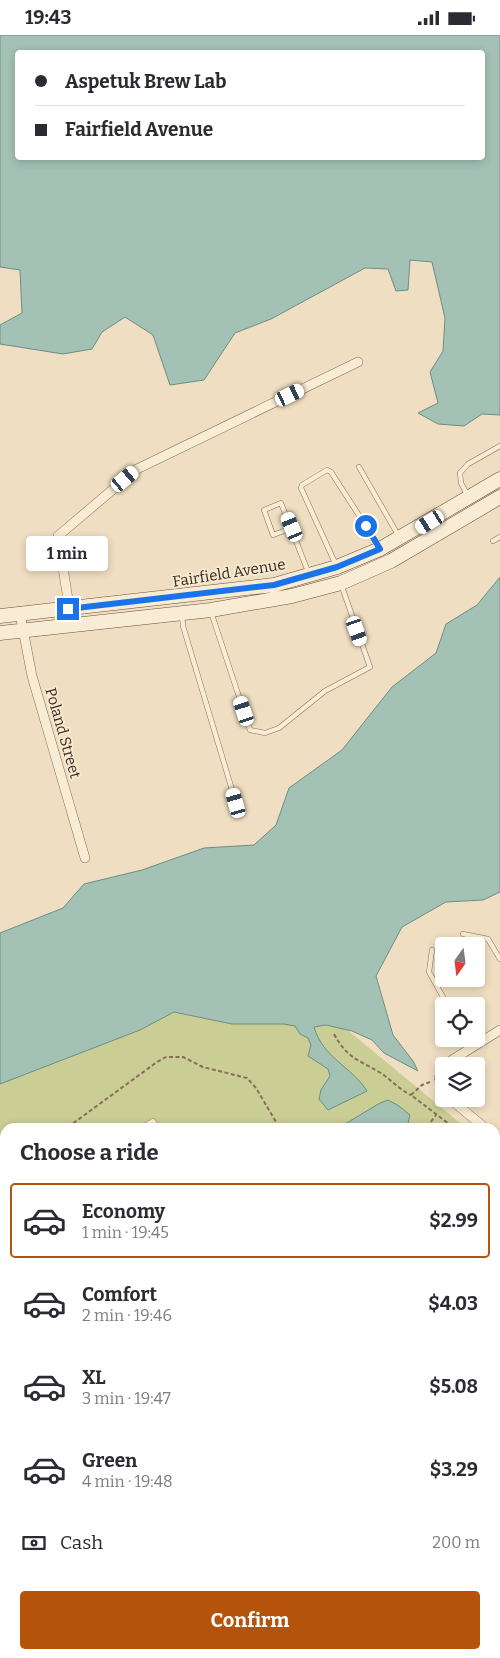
<!DOCTYPE html>
<html lang="en">
<head>
<meta charset="utf-8">
<style>
	:root { --surface:#fff; --page:#f2f2f3; --text:#2b2b33; --muted:#7c7c81; --line:#e1e1e2; --accent:#b45309 }
	body { margin:0; font-family:Bitter,serif; background:var(--page); color:var(--text); height:100vh; display:flex; flex-direction:column; font-size:19px; white-space:nowrap }
	* { box-sizing:border-box; margin:0 }
	p { font-size:16px; color:var(--muted) }
	.icon { flex:none; width:28px; height:28px; fill:none; stroke:currentColor; stroke-width:2; stroke-linecap:round; stroke-linejoin:round }
	.map { position:relative; flex:1; overflow:hidden }
	.sheet { position:absolute; left:0px; top:1088px; width:500px; height:536px; display:flex; flex-direction:column; background:var(--surface); border-radius:15px 15px 0 0; box-shadow:0 2px 8px #0003 }
	.sheet>* { flex:none }
	.guide { position:absolute; left:15px; top:15px; width:470px; height:110px; border-radius:5px; box-shadow:0 2px 8px #0003; display:grid; align-content:center; height:110px; padding:0 20px; background:var(--surface) }
	.needle { width:32px; rotate:194deg }
	.fabs { position:absolute; left:435px; top:902px; display:grid; gap:10px }
	.fabs a { display:grid; place-items:center; width:50px; height:50px; border-radius:5px; background:var(--surface); box-shadow:0 2px 8px #0003; font-size:25px }
	.end { position:absolute; width:22px; height:22px; margin:-11px; border:6px solid #1a73e8; background:#fff; box-shadow:0 0 0 2px #fff }
	.from { border-radius:50% }
	.bubble { position:absolute; height:35px; border-radius:5px; background:var(--surface); box-shadow:0 2px 8px #0003; font-size:16px; font-weight:700; line-height:35px; text-align:center }
	.car { position:absolute; width:15px; height:30px; margin:-15px -8px; border-radius:6px; box-shadow:0 0 4px 1px #0007; background:linear-gradient(#fff 24%,#345 0 40%,#fff 0 76%,#345 0 86%,#fff 0) }
	.guide b { display:flex; align-items:center; gap:18px; height:48px; font-size:19px }
	.guide b+b { border-top:1px solid var(--line) }
	.guide i { width:12px; height:12px; background:var(--text) }
	ul { padding:0; list-style:none }
	li { display:flex; align-items:center; gap:15px; height:75px; margin:0 10px 8px; padding:0 10px; border:2px solid transparent; border-radius:5px }
	li div { flex:1 }
	li b { display:block; font-size:19px }
	li em { font-style:normal; font-weight:700 }
	li.selected { border-color:var(--accent) }
	li>.icon { width:45px; height:45px; stroke-width:1.5 }
	h2 { padding:0 20px; font-size:22px; line-height:60px }
	.pay { display:flex; align-items:center; gap:12px; height:55px; padding:0 20px; font-size:19px }
	.pay p { margin-inline-start:auto }
	.cta { display:flex; gap:10px; margin-top:auto; padding:10px 20px }
	.cta a { flex:1; height:58px; border-radius:5px; background:var(--accent); color:#fff; font-size:20px; font-weight:700; line-height:58px; text-align:center }
	.status { display:flex; justify-content:space-between; align-items:center; height:35px; padding:0 25px; background:var(--surface); direction:ltr }
	.status svg { height:14px; fill:currentColor }
	.map>svg:first-child { display:block }
</style>
</head>
<body>
<div class="status"><b>19:43</b><svg viewBox="0 0 49 12"><path d="M0 12V9h3v3zM5 12V6h3v6zM10 12V3h3v9zM15 12V0h3v12zM26 1h20v11H26zM47 4h2v5h-2z"/></svg></div>
<div class="map">
<svg width="500" height="1623" viewBox="0 0 500 1623">
	<rect width="100%" height="100%" fill="#efdec1"/>
	<!-- green -->
	<path fill="#cacd94" d="M305,960L465,1092H5V1243L0,1253V997Z
		M495,1117L500,1121V1257L495,1260Z
		M0,1273L5,1318L0,1316Z"/>
	<!-- water -->
	<path fill="#a4c1b6" stroke="#6a8f84" fill-rule="evenodd" d="M0,0H500V380L482,379L464,391L438,389L418,378L438,368L430,337L443,316L445,283L432,227L410,225L408,255L396,256L388,234L365,233L271,284L235,298L204,345L170,350L153,300L125,282L102,297L92,314L63,319L0,309V290L22,278L20,235L0,232ZM18,18H482V122H18Z
		M500,542V857L483,865L446,867L402,892L376,941L393,1000L413,1026L418,1036L384,1018L372,1005L352,996L326,990L314,992C323,1023 351,1031 367,1056L328,1075L319,1064L321,1055L330,1041L328,1034L308,1021L311,1010L308,1003L300,999L295,991L284,989H232L174,977L140,995L0,1049V898L63,873L84,849L142,835L204,813L254,810L276,790L289,753L342,715L392,652L436,618L446,589L477,570Z
		M388,1065L399,1071L410,1080L407,1092H340L380,1068Z
		M495,1135L500,1139V1222L495,1226Z"/>
	<g fill="none" stroke-linecap="round" stroke-linejoin="round">
		<!-- lane casing -->
		<g stroke="#886f58" stroke-width="5.5">
			<path id="lane" d="M359,432L398,500
				M468,461L461,448L460,438L468,429L500,411
				M292,493L273,500L264,475L281,468L309,539
				M493,506L500,502
				M336,530L301,453L302,450L327,435L331,437L380,513
				M211,577L250,695L265,698L279,693L325,656L370,632L341,549
				M182,580L183,591L236,768
				M463,899L488,904L500,924
				M432,915L429,937L448,971
				M468,1004L473,1012
				M143,1092L153,1086L157,1092
				M0,1231L5,1228
				M0,1417L5,1426
				M0,1534L5,1531
				M113,1619L117,1623
				M11,1623L18,1619"/>
		</g>
		<!-- street casing -->
		<g stroke="#886f58" stroke-width="10">
			<path id="street" d="M20,579L32,641L85,823
				M72,590L58,501L137,434L358,327
				M444,1057L439,1043L444,1030L500,995
				M450,1064L484,1092
				M495,1102L500,1106
				M0,1345L5,1348
				M495,1349L500,1355
				M495,1529L500,1525
				M314,1619L318,1623
				M487,1619L491,1623
				M45,1623L46,1619
				M427,1623L432,1619"/>
		</g>
		<!-- secondary casing -->
		<g stroke="#6a503b" stroke-width="15">
			<path id="secondary" d="M0,581L274,550L337,532L380,514L500,444
				M0,598L211,575L292,561L341,548L391,526L500,462
				M495,1337L500,1334
				M216,1623L218,1619"/>
		</g>
		<!-- path -->
		<path stroke="#886f58" stroke-width="2" stroke-dasharray="4 2.5" stroke-linecap="butt" d="M334,999C347,1023 357,1024 379,1037C391,1044 398,1054 411,1060
			M430,1047L422,1050L411,1060L453,1092
			M68,1092L157,1027L166,1022H183L203,1032L247,1043L256,1053L279,1092
			M427,1092L436,1080
			M495,1125L500,1129
			M0,1133L5,1130
			M495,1240L500,1237
			M0,1557L5,1555
			M0,1563L5,1560
			M0,1618L5,1619
			M134,1619L141,1623"/>
		<!-- lane -->
		<use href="#lane" stroke="#f9ecd4" stroke-width="4.5"/>
		<!-- street -->
		<use href="#street" stroke="#f9ecd4" stroke-width="9"/>
		<!-- secondary -->
		<use href="#secondary" stroke="#f9ecd4" stroke-width="14"/>
		<!-- rail casing -->
		<g stroke="#38281d" stroke-width="5.5">
			<path id="rail" d="M495,1282L500,1279
				M495,1297L500,1294
				M0,1573L5,1570
				M0,1588L5,1585"/>
		</g>
		<!-- rail -->
		<use href="#rail" stroke="#f6e9d0" stroke-width="4" stroke-dasharray="11" stroke-linecap="butt"/>
		<!-- path-bridge -->
		<path stroke="#886f58" stroke-width="2" stroke-dasharray="4 2.5" stroke-linecap="butt" d="M0,1570L5,1578"/>
	</g>
	<g fill="none" stroke-linecap="round" stroke-linejoin="round">
		<!-- route -->
		<path stroke="#1a73e8" stroke-width="6" d="M68,574L274,550L337,532L380,514L366,491"/>
	</g>
	<g text-anchor="middle" stroke-width="4" stroke-linejoin="round" paint-order="stroke">
		<!-- street labels -->
		<g font-size="15" fill="#38281d" stroke="#f6e9d0">
			<text transform="translate(229 538) rotate(-9)" y="5">Fairfield Avenue</text>
			<text transform="translate(63 698) rotate(74)" y="5">Poland Street</text>
		</g>
	</g>
</svg>
<div class="fabs">
<a><svg class="needle" viewBox="-14 -14 28 28"><path d="M0-13l5 13h-10z" fill="#e53935"/><path d="M0 13l5-13h-10z" fill="#7c7c81"/></svg></a>
<a><svg class="icon" aria-label="locate" viewBox="0 0 24 24"><circle cx="12" cy="12" r="6"/><path d="M12 2v4M12 18v4M2 12h4M18 12h4"/></svg></a>
<a><svg class="icon" aria-label="layers" viewBox="0 0 24 24"><path d="M12 4l9 5-9 5-9-5zM3 14l9 5 9-5"/></svg></a>
</div>
<i class="end from" style="left:366px;top:491px"></i>
<i class="end" style="left:68px;top:574px"></i>
<div class="bubble" style="left:26px;top:501px;width:82px">1 min</div>
<i class="car" style="left:290px;top:360px;rotate:64deg"></i>
<i class="car" style="left:125px;top:444px;rotate:50deg"></i>
<i class="car" style="left:430px;top:487px;rotate:239deg"></i>
<i class="car" style="left:292px;top:492px;rotate:337deg"></i>
<i class="car" style="left:357px;top:596px;rotate:161deg"></i>
<i class="car" style="left:244px;top:676px;rotate:342deg"></i>
<i class="car" style="left:236px;top:768px;rotate:344deg"></i>
<div class="guide">
<b><i class="from"></i>Aspetuk Brew Lab</b>
<b><i></i>Fairfield Avenue</b>
</div>
<section class="sheet">
<h2>Choose a ride</h2>
<ul>
<li class="selected"><svg class="icon" aria-label="car" viewBox="0 0 24 24"><path d="M5 17H2v-5l4-1 3-4h7l3 4 3 1v5h-3M9 17h6M6 11h13"/><circle cx="7" cy="17" r="2"/><circle cx="17" cy="17" r="2"/></svg><div><b>Economy</b><p>1 min · 19:45</p></div><em>$2.99</em></li>
<li><svg class="icon" aria-label="car" viewBox="0 0 24 24"><path d="M5 17H2v-5l4-1 3-4h7l3 4 3 1v5h-3M9 17h6M6 11h13"/><circle cx="7" cy="17" r="2"/><circle cx="17" cy="17" r="2"/></svg><div><b>Comfort</b><p>2 min · 19:46</p></div><em>$4.03</em></li>
<li><svg class="icon" aria-label="car" viewBox="0 0 24 24"><path d="M5 17H2v-5l4-1 3-4h7l3 4 3 1v5h-3M9 17h6M6 11h13"/><circle cx="7" cy="17" r="2"/><circle cx="17" cy="17" r="2"/></svg><div><b>XL</b><p>3 min · 19:47</p></div><em>$5.08</em></li>
<li><svg class="icon" aria-label="car" viewBox="0 0 24 24"><path d="M5 17H2v-5l4-1 3-4h7l3 4 3 1v5h-3M9 17h6M6 11h13"/><circle cx="7" cy="17" r="2"/><circle cx="17" cy="17" r="2"/></svg><div><b>Green</b><p>4 min · 19:48</p></div><em>$3.29</em></li>
</ul>
<div class="pay"><svg class="icon" aria-label="cash" viewBox="0 0 24 24"><path d="M3 7h18v10H3z"/><circle cx="12" cy="12" r="2"/></svg>Cash<p>200 m</p></div>
<div class="cta"><a>Confirm</a></div>
</section>
</div>
</body>
</html>
